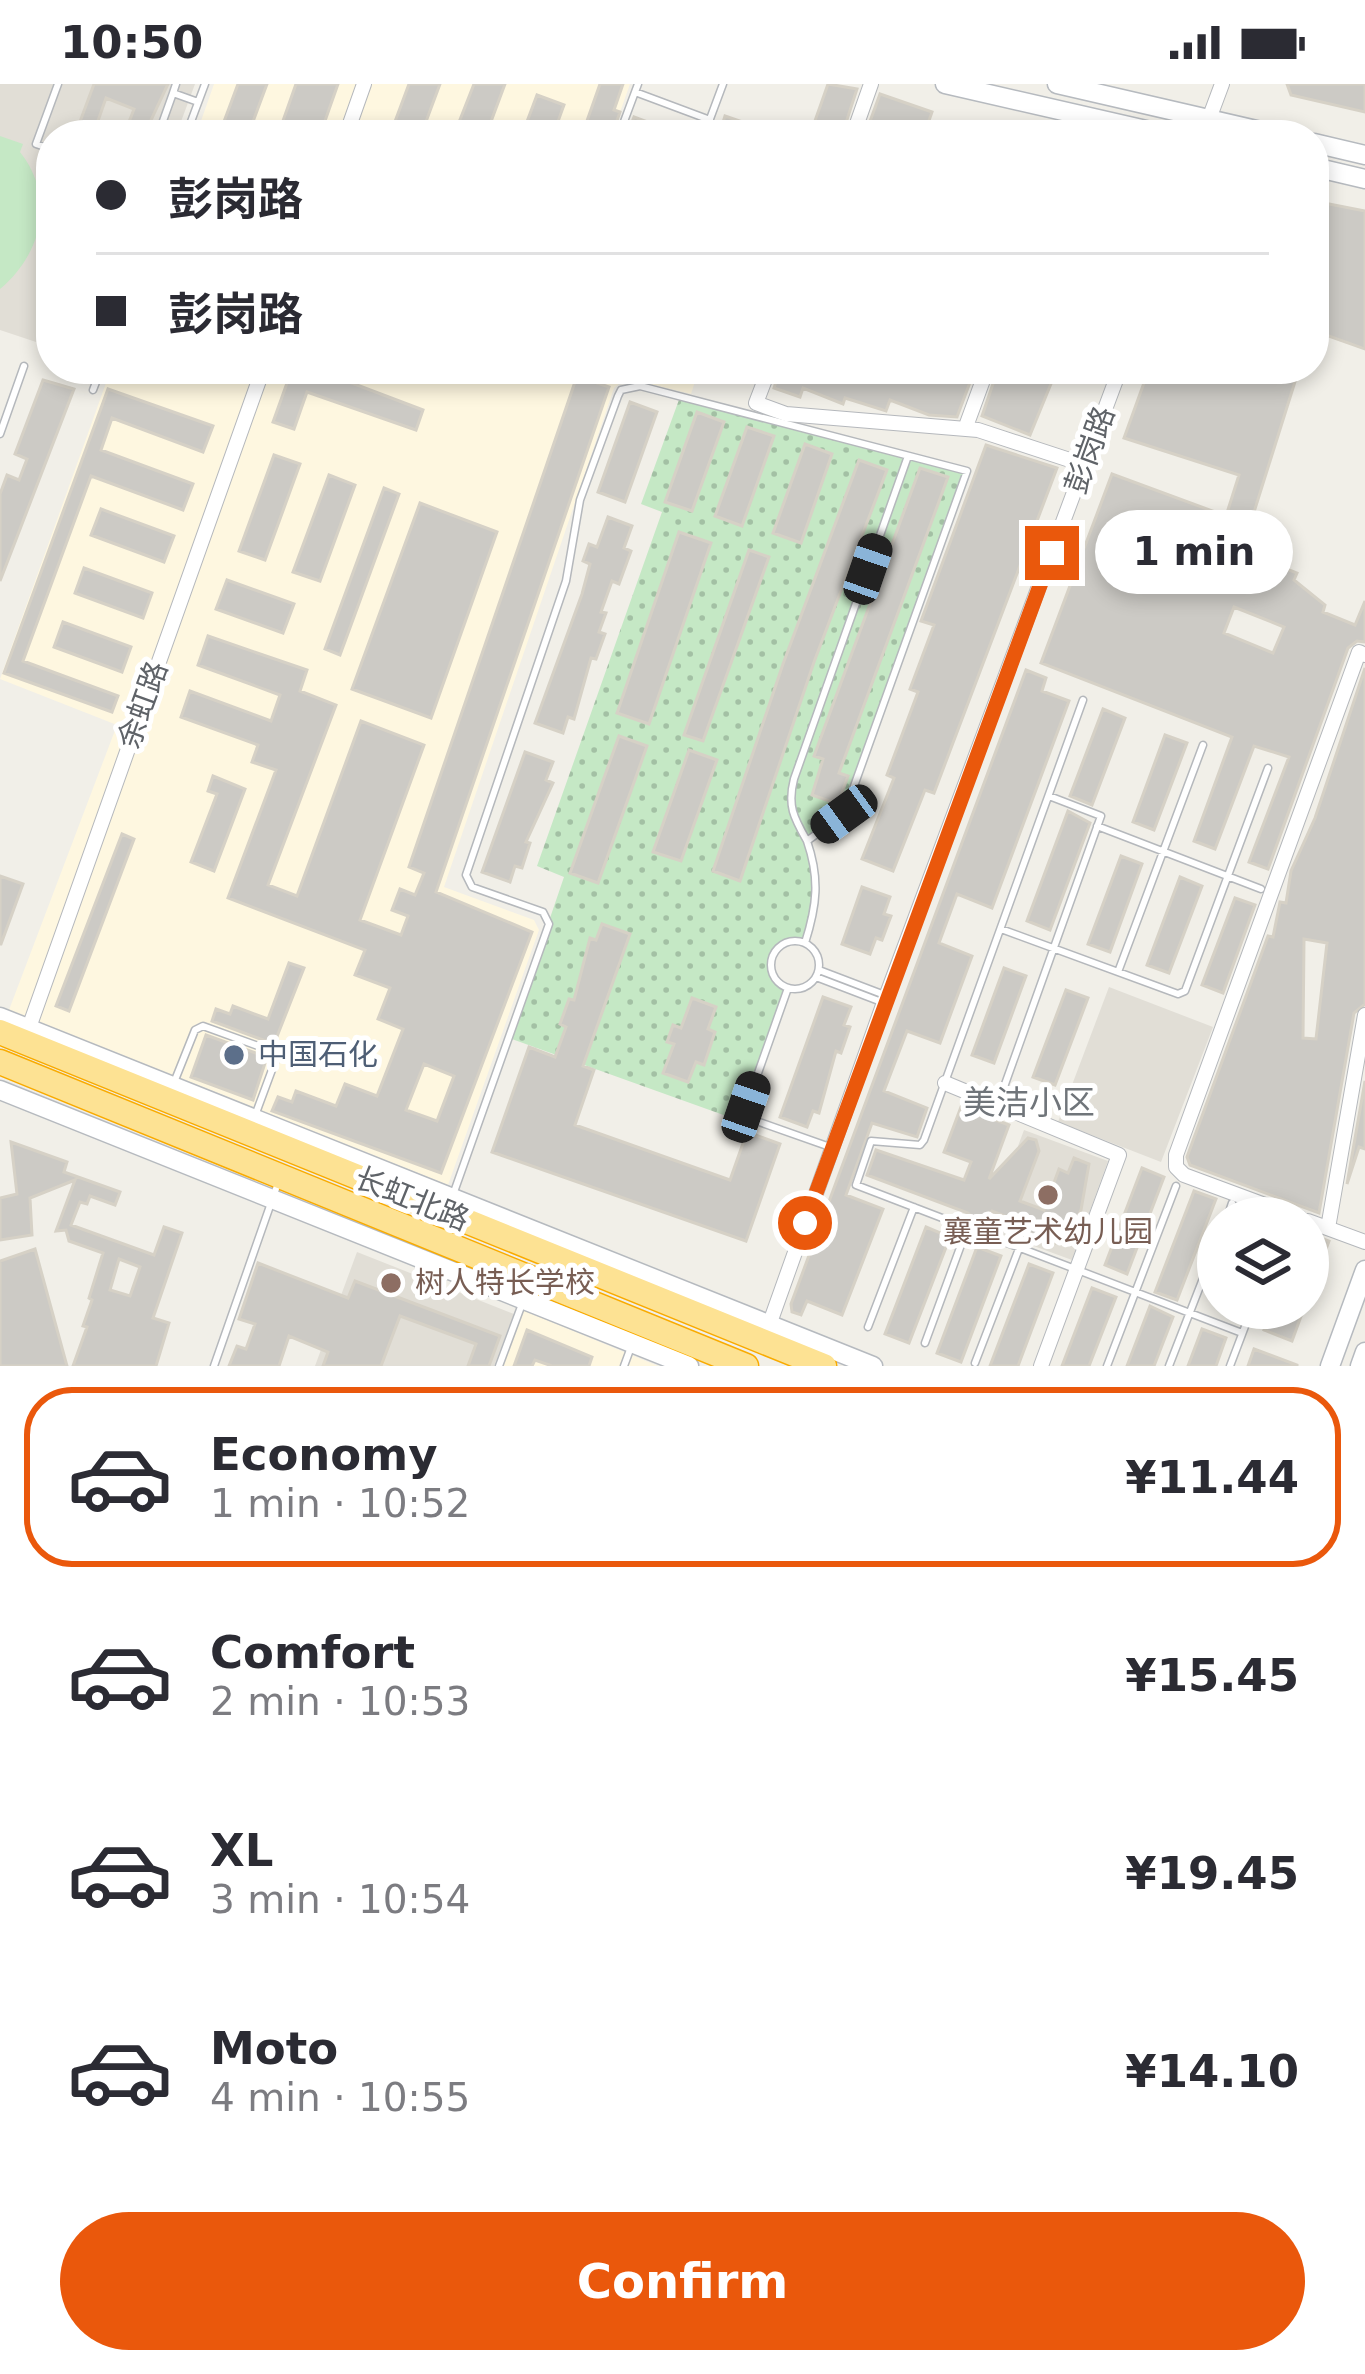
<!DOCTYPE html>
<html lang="en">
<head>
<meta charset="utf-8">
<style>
	:root { --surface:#fff; --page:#f2f2f3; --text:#2b2b33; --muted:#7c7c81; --line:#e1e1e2; --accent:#ea580c }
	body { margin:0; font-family:"DejaVu Sans","Noto Sans SC",sans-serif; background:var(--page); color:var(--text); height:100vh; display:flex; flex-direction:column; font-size:45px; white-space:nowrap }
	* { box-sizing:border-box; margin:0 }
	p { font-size:39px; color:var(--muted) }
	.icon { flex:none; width:66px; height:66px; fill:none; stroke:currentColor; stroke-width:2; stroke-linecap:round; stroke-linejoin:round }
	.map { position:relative; height:1282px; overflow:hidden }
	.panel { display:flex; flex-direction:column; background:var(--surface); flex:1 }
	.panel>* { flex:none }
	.guide { position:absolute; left:36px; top:36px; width:1293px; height:264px; border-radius:48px; box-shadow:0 6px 18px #0003; display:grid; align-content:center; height:264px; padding:0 60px; background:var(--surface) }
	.tools { position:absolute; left:1197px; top:1113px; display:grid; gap:24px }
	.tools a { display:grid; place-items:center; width:132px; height:132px; border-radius:50%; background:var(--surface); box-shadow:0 6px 18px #0003; font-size:60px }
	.end { position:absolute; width:54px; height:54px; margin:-27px; border:15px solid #ea580c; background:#fff; box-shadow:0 0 0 6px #fff }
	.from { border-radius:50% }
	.bubble { position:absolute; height:84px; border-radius:42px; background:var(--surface); box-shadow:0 6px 18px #0003; font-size:39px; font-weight:700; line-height:84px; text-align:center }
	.car { position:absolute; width:36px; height:72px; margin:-36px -18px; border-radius:15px; box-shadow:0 0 9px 3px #0007; background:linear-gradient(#222 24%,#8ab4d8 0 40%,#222 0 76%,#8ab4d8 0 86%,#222 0) }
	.guide b { display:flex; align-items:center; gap:42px; height:114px; font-size:45px }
	.guide b+b { border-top:3px solid var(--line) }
	.guide i { width:30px; height:30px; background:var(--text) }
	ul { padding:21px 0 0; list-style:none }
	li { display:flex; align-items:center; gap:36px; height:180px; margin:0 24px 18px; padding:0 36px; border:6px solid transparent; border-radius:48px }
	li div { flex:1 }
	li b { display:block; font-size:45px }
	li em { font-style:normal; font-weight:700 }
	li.on { border-color:var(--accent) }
	li>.icon { width:108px; height:108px; stroke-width:1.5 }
	.primary-button { display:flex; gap:24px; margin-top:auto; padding:24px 60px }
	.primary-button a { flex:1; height:138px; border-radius:72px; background:var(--accent); color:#fff; font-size:48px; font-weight:700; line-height:138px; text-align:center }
	.status { display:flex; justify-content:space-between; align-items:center; height:84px; padding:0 60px; background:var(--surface); direction:ltr }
	.status svg { height:33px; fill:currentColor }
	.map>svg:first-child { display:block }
</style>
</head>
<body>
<div class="status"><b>10:50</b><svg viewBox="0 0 49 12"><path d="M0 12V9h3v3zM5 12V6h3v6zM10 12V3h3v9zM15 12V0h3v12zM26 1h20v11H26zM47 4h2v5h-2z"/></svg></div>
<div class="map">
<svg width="1365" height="1282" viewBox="0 0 1365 1282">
	<defs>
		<pattern id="grass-dots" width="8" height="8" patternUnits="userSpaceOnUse" patternTransform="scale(3)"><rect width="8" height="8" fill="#c5e8c5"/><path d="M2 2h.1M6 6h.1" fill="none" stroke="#a3c0a4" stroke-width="1.8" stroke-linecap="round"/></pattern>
	</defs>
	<rect width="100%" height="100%" fill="#f1efe8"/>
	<!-- commercial -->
	<path fill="#fef7e0" d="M214,0H630L612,51H196Z
		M111,285H699L691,310L626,294L614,304L444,803L534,836L539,846L448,1101L9,926L117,641L0,595Z
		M520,1225L658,1282H499Z"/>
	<!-- education -->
	<path fill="#e1ded6" d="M0,0H195L176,51H51V263L0,246Z
		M1109,903L1213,943L1161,1078L1058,1038Z
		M1024,1046L1108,1077L1072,1176L987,1145Z
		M357,1168L514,1230L494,1282H315Z"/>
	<!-- grass -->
	<path fill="url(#grass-dots)" d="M680,313L967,387L844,730L807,757L818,797L805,859L783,861L773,873L776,895L788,904L746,1023L748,1034L743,1038L509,954L564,793L537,782L662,428L641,420Z"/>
	<!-- pitch -->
	<path fill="#c5e8c5" d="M0,52L23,60L20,68C56,113 42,170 0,205Z"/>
	<!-- building -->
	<path fill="#cccac5" stroke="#d6d1c6" stroke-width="3" fill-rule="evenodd" d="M94,0H168L144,51H124L134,25L106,14L93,51H75Z
		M238,0H267L248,51H219Z
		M296,0H338L320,51H278Z
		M409,0H440L421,51H390Z
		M474,0H505L486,51H454Z
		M600,0H623L614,26L620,28L612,51H582Z
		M828,0L857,5L842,51H810Z
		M1287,0H1365V28L1291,11Z
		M880,10L932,28L924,51L897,47L896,51H865Z
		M537,11L564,21L553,51H522Z
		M725,32L751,41L747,51H719Z
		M634,33L680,50V51H627Z
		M1324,119L1365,127V265L1326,251L1324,258L1314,255V154Z
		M292,285H315L423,326L416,346L307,308L294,345L273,338Z
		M780,285H975L957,333L929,331L890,316L886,327L845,314L843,320L803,304L800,313L774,304Z
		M998,285H1057L1030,351L982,332Z
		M1149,285H1253L1272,291L1274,285H1299L1249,444L1250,456H1255L1250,470L1297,489L1294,496L1325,521L1323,528L1355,541L1365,517V558L1357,557L1348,564L1268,785L1249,778L1289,673L1254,662L1215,765L1194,757L1232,653L1041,579L1112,390L1226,432L1239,391L1124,354ZM1234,523L1284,543L1273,569L1224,549Z
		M577,292L609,303L436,808L532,848L441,1089L272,1027L278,1013L292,1018L296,1007L336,1022L345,1000L377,1012L403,945L378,935L390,904L355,891L365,866L228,814L276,686L252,678L258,661L181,633L190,607L271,637L280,611L198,581L208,552L307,586L300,607L336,621L268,801L297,812L361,637L424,661L360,836L401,851L408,832L392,826L400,805L415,811L424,789L409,783ZM424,980L454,992L437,1037L406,1026Z
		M43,296L74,305L0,497V410L7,391L19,396L27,375L15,370Z
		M108,305L213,342L203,368L112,334L101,366L193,400L183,426L91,392L23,577L118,612L112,628L4,589Z
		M630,318L657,328L625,418L598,408Z
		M697,328L724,338L692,427L665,418Z
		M747,343L774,352L742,442L715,432Z
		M805,360L832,370L801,459L773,449Z
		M986,361L1057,384L934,709L925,706L893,787L862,775L894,694L887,691L918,608L910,605L934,541L921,537Z
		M274,371L300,380L265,476L239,467Z
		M859,376L887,386L814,578L740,797L713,787L783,580Z
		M920,384L948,393L839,689L848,692L838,720L812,711L823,675L814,672Z
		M329,391L355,401L320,497L293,488Z
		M384,404L399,410L340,571L325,565Z
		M420,419L497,448L431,634L352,605Z
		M101,425L174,452L164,478L91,451Z
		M608,433L632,442L624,464L631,467L619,500L612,497L601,528L606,529L599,548L605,550L596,575L591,574L574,635L568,633L563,649L535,639L582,510L590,480L583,477L589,460L597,463Z
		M679,448L711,459L649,640L617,629Z
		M749,466L769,473L703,657L684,651Z
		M84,484L152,509L143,534L75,509Z
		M227,496L294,520L283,549L216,525Z
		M63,538L131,563L122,588L54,563Z
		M1365,584V920L1354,929L1319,1129L1190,1081L1187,1073L1268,852L1273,853L1280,818L1286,819L1291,787L1315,734ZM1304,855L1327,859L1316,955L1303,954Z
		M1026,586L1046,594L1042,607L1069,617L992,824L957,810L939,859L972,872L940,959L907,947L884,1007L927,1024L917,1053L872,1039L846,1111L883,1125L842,1231L807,1217L801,1231L792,1228L791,1220Z
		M1103,625L1125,634L1092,721L1070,712Z
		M1165,651L1187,659L1154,746L1133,738Z
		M619,652L647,662L598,799L570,789Z
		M689,666L717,676L681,777L653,768Z
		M525,668L553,678L546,696L553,699L526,758L530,759L522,784L515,782L510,798L482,788Z
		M213,692L245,705L214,787L191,778L217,710L208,707Z
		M1068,727L1090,739L1050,846L1027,837Z
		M122,750L134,755L69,927L56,922Z
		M1121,772L1142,780L1110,868L1088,860Z
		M0,792L23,800L1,860H0Z
		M1180,793L1202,802L1169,889L1147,881Z
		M862,803L890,813L884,830L891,832L882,856L876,854L870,870L842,860Z
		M1235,814L1255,821L1223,909L1202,901Z
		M602,840L630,850L583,982L594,986L575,1041L730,1096L747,1048L780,1060L746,1157L492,1068L529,963L555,973L566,943L560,940L569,915L574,916L590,854L596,856Z
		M289,879L304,884L274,960L212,937L216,925L230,930L233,922L268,935Z
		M1004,884L1026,892L994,979L972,971Z
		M1066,906L1088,914L1055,1001L1033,993Z
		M823,913L851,923L844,941L850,943L841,969L836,967L819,1029L813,1027L807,1043L780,1033Z
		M692,914L716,923L708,945L715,948L704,981L696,978L688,998L663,989L674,960L667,958L673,941L681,944Z
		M206,951L267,973L253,1016L191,993Z
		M1365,997V1065L1359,1063L1347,1100Z
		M961,1023L1009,1041L989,1095L1028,1054L1036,1056L1039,1067L1020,1117L1044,1126L1059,1085L1068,1089L1074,1074L1089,1080L1081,1126L1067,1156L1058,1152L1055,1159L1012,1143L1015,1136L992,1127L984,1137L978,1139L968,1129L867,1091L876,1066L964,1096L971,1078L944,1068Z
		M11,1058L67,1078L64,1088L120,1108L115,1121L90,1112L87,1120L80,1118L71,1141L154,1171L164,1143L182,1149L153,1234L169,1239L156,1282H73L87,1243L83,1242L92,1216L89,1214L103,1169L69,1157L66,1146L56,1147L75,1096L30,1114L32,1151L0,1156V1114L17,1110ZM119,1175L140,1183L130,1212L110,1206Z
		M1142,1084L1164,1093L1127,1190L1105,1181Z
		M1194,1107L1216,1115L1177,1216L1155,1208Z
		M926,1143L950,1153L909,1259L885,1250Z
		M1308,1149L1329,1157L1309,1211H1308Z
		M977,1163L1001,1172L961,1278L937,1269Z
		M35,1165L67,1282H0V1177Z
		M258,1179L348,1214L355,1197L500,1252L489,1282H468L476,1260L400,1232L381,1282H323L328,1268L289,1252L279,1282H229L237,1262L246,1265L255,1240L239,1235Z
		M1029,1180L1053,1189L1018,1282H990Z
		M1092,1204L1116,1213L1089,1282H1062Z
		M1150,1222L1173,1233L1154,1282H1127Z
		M1273,1224H1304L1292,1257L1264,1246Z
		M1202,1245L1226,1254L1216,1282H1188Z
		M527,1246L592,1273L589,1282H552L535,1276L532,1282H514Z
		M1254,1265L1297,1281V1282H1248Z"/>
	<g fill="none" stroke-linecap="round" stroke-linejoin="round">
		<!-- lane casing -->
		<g stroke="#b5b8bc" stroke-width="9">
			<path id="lane" d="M176,0L173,9L198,18
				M635,8L710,36
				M158,51L173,9
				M186,51L205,0
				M619,51L638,0
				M704,51L723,0
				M51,65L36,60L58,0
				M93,306L101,285
				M0,350L24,282
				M1083,616L924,1056L920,1061L871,1057L856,1101L1242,1249
				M1097,742L1261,805
				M807,757C794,734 787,722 794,695L908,372
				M1001,845L1178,910L1185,907L1268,684
				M771 881a24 24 0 1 1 48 0a24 24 0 1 1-48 0Z
				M819,886L882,910
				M1118,888L1203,661
				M816,893L884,919
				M788,904L746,1023L748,1034L830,1063
				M175,996L195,946L203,942L272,967L276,975L256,1029
				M999,1017L1101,732L1049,712
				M454,1108L549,840L543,828L472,803L466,791L566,497L580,416L618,312L621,306L640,302L967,387L844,730L807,757C820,795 817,821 805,859
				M1227,1134L1232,1119
				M868,1243L914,1123
				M925,1259L968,1142
				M975,1279L1020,1162
				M214,1282L278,1099
				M499,1282L522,1220
				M624,1282L631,1263
				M1107,1282L1176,1102
				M1169,1282L1218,1156
				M1230,1282L1252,1224"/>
		</g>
		<!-- street casing -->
		<g stroke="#b5b8bc" stroke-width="16">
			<path id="street" d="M346,51L364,0
				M853,51L871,0
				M1203,51L1222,0
				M769,285L756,319L786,330L978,346L1085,381
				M965,345L987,285
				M26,952L263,285
				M945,999L1119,1071L1041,1282
				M1300,1134L1184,1091L1176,1083V1071L1359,568L1365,571
				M1308,1137L1365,1158
				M1328,1144L1365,931
				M767,1247L887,910L1120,285"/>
		</g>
		<!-- secondary casing -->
		<g stroke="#b6babf" stroke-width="21">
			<path id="secondary" d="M945,0L1168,51
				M1057,0L1278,51
				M1314,59L1365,71
				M1314,83L1365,95
				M0,933L873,1282
				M0,1006L689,1282
				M1330,1282L1365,1186
				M1360,1282L1365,1268"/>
		</g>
		<!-- highway casing -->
		<g stroke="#f9ab00" stroke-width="27">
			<path id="highway" d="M0,948L824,1282
				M0,978L746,1282"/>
		</g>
		<!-- lane -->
		<use href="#lane" stroke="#fff" stroke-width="6"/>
		<!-- street -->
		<use href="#street" stroke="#fff" stroke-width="14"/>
		<!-- secondary -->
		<use href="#secondary" stroke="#fff" stroke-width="18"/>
		<!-- highway -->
		<use href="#highway" stroke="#fde293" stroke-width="24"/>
	</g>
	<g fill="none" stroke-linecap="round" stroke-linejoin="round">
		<!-- route -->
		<path stroke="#ea580c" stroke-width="15" d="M805,1139L1052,469"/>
	</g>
	<!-- markers -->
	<circle fill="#5c6f8a" stroke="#fff" stroke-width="4.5" cx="234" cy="971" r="12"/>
	<g fill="#8d6e63" stroke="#fff" stroke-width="4.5">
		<circle cx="1048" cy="1111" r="12"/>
		<circle cx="391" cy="1199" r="12"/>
	</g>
	<g text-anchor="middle" stroke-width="10" stroke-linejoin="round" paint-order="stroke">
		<!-- street labels -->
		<g font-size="30" fill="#5f6368" stroke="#fff">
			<text transform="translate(1090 366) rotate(-70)" y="10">彭岗路</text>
			<text transform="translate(143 621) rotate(-70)" y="10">余虹路</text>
			<text transform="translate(412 1115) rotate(22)" y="10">长虹北路</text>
		</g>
		<!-- service labels -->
		<g font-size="30" fill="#4e5e75" stroke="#fff" text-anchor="start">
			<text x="258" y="981">中国石化</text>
		</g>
		<!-- education labels -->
		<g font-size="30" fill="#785e54" stroke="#fff">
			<text x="1048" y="1158">襄童艺术幼儿园</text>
			<text x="415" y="1209" text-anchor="start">树人特长学校</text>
		</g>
		<!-- neighbourhood labels -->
		<g font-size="33" fill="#70757a" stroke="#fff">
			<text x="1029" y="1030">美洁小区</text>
		</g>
	</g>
</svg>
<div class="tools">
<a><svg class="icon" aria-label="layers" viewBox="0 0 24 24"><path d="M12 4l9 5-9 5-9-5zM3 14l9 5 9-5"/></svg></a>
</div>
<i class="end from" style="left:805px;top:1139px"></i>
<i class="end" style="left:1052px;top:469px"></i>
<div class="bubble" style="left:1095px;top:426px;width:198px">1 min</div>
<i class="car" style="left:868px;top:485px;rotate:19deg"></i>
<i class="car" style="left:844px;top:730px;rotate:234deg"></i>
<i class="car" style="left:746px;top:1023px;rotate:19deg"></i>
<div class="guide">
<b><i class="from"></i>彭岗路</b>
<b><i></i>彭岗路</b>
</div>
</div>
<section class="panel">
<ul>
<li class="on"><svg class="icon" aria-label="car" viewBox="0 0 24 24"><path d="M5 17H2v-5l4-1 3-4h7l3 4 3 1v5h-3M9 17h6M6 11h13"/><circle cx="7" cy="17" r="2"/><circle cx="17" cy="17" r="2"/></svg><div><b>Economy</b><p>1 min · 10:52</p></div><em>¥11.44</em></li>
<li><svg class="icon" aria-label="car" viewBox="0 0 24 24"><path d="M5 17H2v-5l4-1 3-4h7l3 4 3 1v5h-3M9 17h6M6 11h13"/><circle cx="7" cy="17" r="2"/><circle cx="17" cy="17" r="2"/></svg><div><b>Comfort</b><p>2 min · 10:53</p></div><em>¥15.45</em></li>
<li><svg class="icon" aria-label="car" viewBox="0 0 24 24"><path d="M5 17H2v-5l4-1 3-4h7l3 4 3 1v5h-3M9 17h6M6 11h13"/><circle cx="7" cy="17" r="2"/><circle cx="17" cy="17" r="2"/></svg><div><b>XL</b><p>3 min · 10:54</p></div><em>¥19.45</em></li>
<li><svg class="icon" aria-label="car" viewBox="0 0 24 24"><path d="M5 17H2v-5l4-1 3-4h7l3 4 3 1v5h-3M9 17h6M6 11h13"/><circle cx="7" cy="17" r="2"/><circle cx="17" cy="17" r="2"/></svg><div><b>Moto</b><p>4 min · 10:55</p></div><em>¥14.10</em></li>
</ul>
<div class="primary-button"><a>Confirm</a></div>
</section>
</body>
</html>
